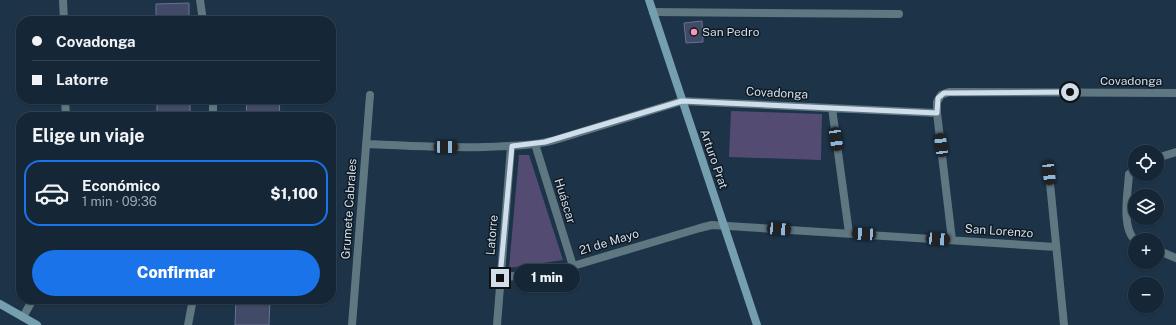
<!DOCTYPE html>
<html lang="es">
<head>
<meta charset="utf-8">
<style>
	:root { --surface:#152636; --page:#223242; --text:#f1f3f6; --muted:#9da5ad; --line:#344351; --accent:#1a73e8 }
	body { margin:0; font-family:"Public Sans",sans-serif; background:var(--page); color:var(--text); height:100vh; display:flex; flex-direction:column; font-size:15px; white-space:nowrap }
	* { box-sizing:border-box; margin:0 }
	p { font-size:13px; color:var(--muted) }
	.icon { flex:none; width:22px; height:22px; fill:none; stroke:currentColor; stroke-width:2; stroke-linecap:round; stroke-linejoin:round }
	.map { position:relative; flex:1; overflow:hidden }
	.sheet { position:absolute; left:16px; top:112px; width:320px; height:192px; display:flex; flex-direction:column; background:var(--surface); border-radius:16px; box-shadow:0 1px 3px #0004,0 0 0 1px var(--line) }
	.sheet>* { flex:none }
	.banner { position:absolute; left:16px; top:16px; width:320px; height:88px; border-radius:16px; box-shadow:0 1px 3px #0004,0 0 0 1px var(--line); display:grid; align-content:center; height:88px; padding:0 16px; background:var(--surface) }
	.buttons { position:absolute; left:1128px; top:145px; display:grid; gap:8px }
	.buttons a { display:grid; place-items:center; width:36px; height:36px; border-radius:50%; background:var(--surface); box-shadow:0 1px 3px #0004,0 0 0 1px var(--line); font-size:20px }
	.end { position:absolute; width:18px; height:18px; margin:-9px; border:5px solid #d0deec; background:#111; box-shadow:0 0 0 2px #111 }
	.from { border-radius:50% }
	.bubble { position:absolute; height:28px; border-radius:14px; background:var(--surface); box-shadow:0 1px 3px #0004,0 0 0 1px var(--line); font-size:13px; font-weight:800; line-height:28px; text-align:center }
	.car { position:absolute; width:12px; height:24px; margin:-12px -6px; border-radius:5px; box-shadow:0 0 3px 1px #0007; background:linear-gradient(#222 24%,#8ab4d8 0 40%,#222 0 76%,#8ab4d8 0 86%,#222 0) }
	.banner b { display:flex; align-items:center; gap:14px; height:38px; font-size:15px }
	.banner b+b { border-top:1px solid var(--line) }
	.banner i { width:10px; height:10px; background:var(--text) }
	ul { padding:0; list-style:none }
	li { display:flex; align-items:center; gap:12px; height:66px; margin:0 8px 6px; padding:0 8px; border:2px solid transparent; border-radius:16px }
	li div { flex:1 }
	li b { display:block; font-size:15px }
	li em { font-style:normal; font-weight:800 }
	li.on { border-color:var(--accent) }
	li>.icon { width:36px; height:36px; stroke-width:1.5 }
	h2 { padding:0 16px; font-size:18px; line-height:48px }
	.cta { display:flex; gap:8px; margin-top:auto; padding:8px 16px }
	.cta a { flex:1; height:46px; border-radius:24px; background:var(--accent); color:#fff; font-size:16px; font-weight:800; line-height:46px; text-align:center }
	.map>svg:first-child { display:block }
</style>
</head>
<body>
<div class="map">
<svg width="1176" height="325" viewBox="0 0 1176 325">
	<rect width="100%" height="100%" fill="#1c3348"/>
	<!-- green -->
	<path fill="#544b73" d="M731,111L822,114L821,160L729,157Z
		M519,155H529L563,260L509,268Z"/>
	<!-- building -->
	<path fill="#414a66" stroke="#68728f" d="M189,3V21H156V4Z
		M702,21L703,42L686,43L684,23Z
		M157,99H190V117H157Z
		M247,99H280L279,117H246Z
		M236,299H270L269,325H235Z"/>
	<g fill="none" stroke-linecap="round" stroke-linejoin="round">
		<!-- lane -->
		<path stroke="#5e7781" stroke-width="8" d="M200,0L203,21
			M653,12L899,14
			M213,117V99
			M1157,158L1176,152
			M1135,169L1129,174C1128,191 1121,228 1135,240
			M1157,250L1176,258
			M188,325L193,299"/>
		<!-- street -->
		<path stroke="#5e7781" stroke-width="8" d="M63,0L64,21
			M65,99L66,117
			M832,108L849,233
			M366,144C406,146 445,148 485,147C509,146 532,146 555,140L682,101L937,113
			M535,144L573,266
			M1049,173L1064,325
			M952,240L937,113V102L941,95L949,92L1176,93
			M500,278L543,272L573,266L700,228L712,225L1056,247
			M23,317L33,299
			M352,325L370,95
			M497,325L511,146"/>
		<!-- secondary -->
		<path stroke="#759eaf" stroke-width="8" d="M649,0L757,325
			M0,304L37,325"/>
	</g>
	<g fill="none" stroke-linecap="round" stroke-linejoin="round">
		<!-- route -->
		<path stroke="#d0deec" stroke-width="5" d="M500,278L512,146L545,142L682,101L937,113L938,98L944,93L1070,92"/>
	</g>
	<!-- markers -->
	<circle fill="#f19ab1" stroke="#101a23" stroke-width="1.5" cx="694" cy="32" r="4"/>
	<g text-anchor="middle" stroke-width="3" stroke-linejoin="round" paint-order="stroke">
		<!-- poi labels -->
		<g font-size="12" fill="#d0deec" stroke="#101a23" text-anchor="start">
			<text x="702" y="36">San Pedro</text>
		</g>
		<!-- street labels -->
		<g font-size="12" fill="#d0deec" stroke="#101a23">
			<text x="1131" y="85">Covadonga</text>
			<text transform="translate(777 93) rotate(3)" y="4">Covadonga</text>
			<text transform="translate(714 159) rotate(71)" y="4">Arturo Prat</text>
			<text transform="translate(565 201) rotate(73)" y="4">Huáscar</text>
			<text transform="translate(349 209) rotate(-86)" y="4">Grumete Cabrales</text>
			<text transform="translate(999 231) rotate(4)" y="4">San Lorenzo</text>
			<text transform="translate(492 235) rotate(-85)" y="4">Latorre</text>
			<text transform="translate(609 242) rotate(-17)" y="4">21 de Mayo</text>
		</g>
	</g>
</svg>
<div class="buttons">
<a><svg class="icon" aria-label="locate" viewBox="0 0 24 24"><circle cx="12" cy="12" r="6"/><path d="M12 2v4M12 18v4M2 12h4M18 12h4"/></svg></a>
<a><svg class="icon" aria-label="layers" viewBox="0 0 24 24"><path d="M12 4l9 5-9 5-9-5zM3 14l9 5 9-5"/></svg></a>
<a>+</a>
<a>−</a>
</div>
<i class="end from" style="left:1070px;top:92px"></i>
<i class="end" style="left:500px;top:278px"></i>
<div class="bubble" style="left:514px;top:264px;width:66px">1 min</div>
<i class="car" style="left:836px;top:139px;rotate:172deg"></i>
<i class="car" style="left:941px;top:145px;rotate:353deg"></i>
<i class="car" style="left:446px;top:147px;rotate:90deg"></i>
<i class="car" style="left:1049px;top:173px;rotate:174deg"></i>
<i class="car" style="left:779px;top:229px;rotate:94deg"></i>
<i class="car" style="left:864px;top:234px;rotate:273deg"></i>
<i class="car" style="left:938px;top:239px;rotate:94deg"></i>
<div class="banner">
<b><i class="from"></i>Covadonga</b>
<b><i></i>Latorre</b>
</div>
<section class="sheet">
<h2>Elige un viaje</h2>
<ul>
<li class="on"><svg class="icon" aria-label="car" viewBox="0 0 24 24"><path d="M5 17H2v-5l4-1 3-4h7l3 4 3 1v5h-3M9 17h6M6 11h13"/><circle cx="7" cy="17" r="2"/><circle cx="17" cy="17" r="2"/></svg><div><b>Económico</b><p>1 min · 09:36</p></div><em>$1,100</em></li>
</ul>
<div class="cta"><a>Confirmar</a></div>
</section>
</div>
</body>
</html>
